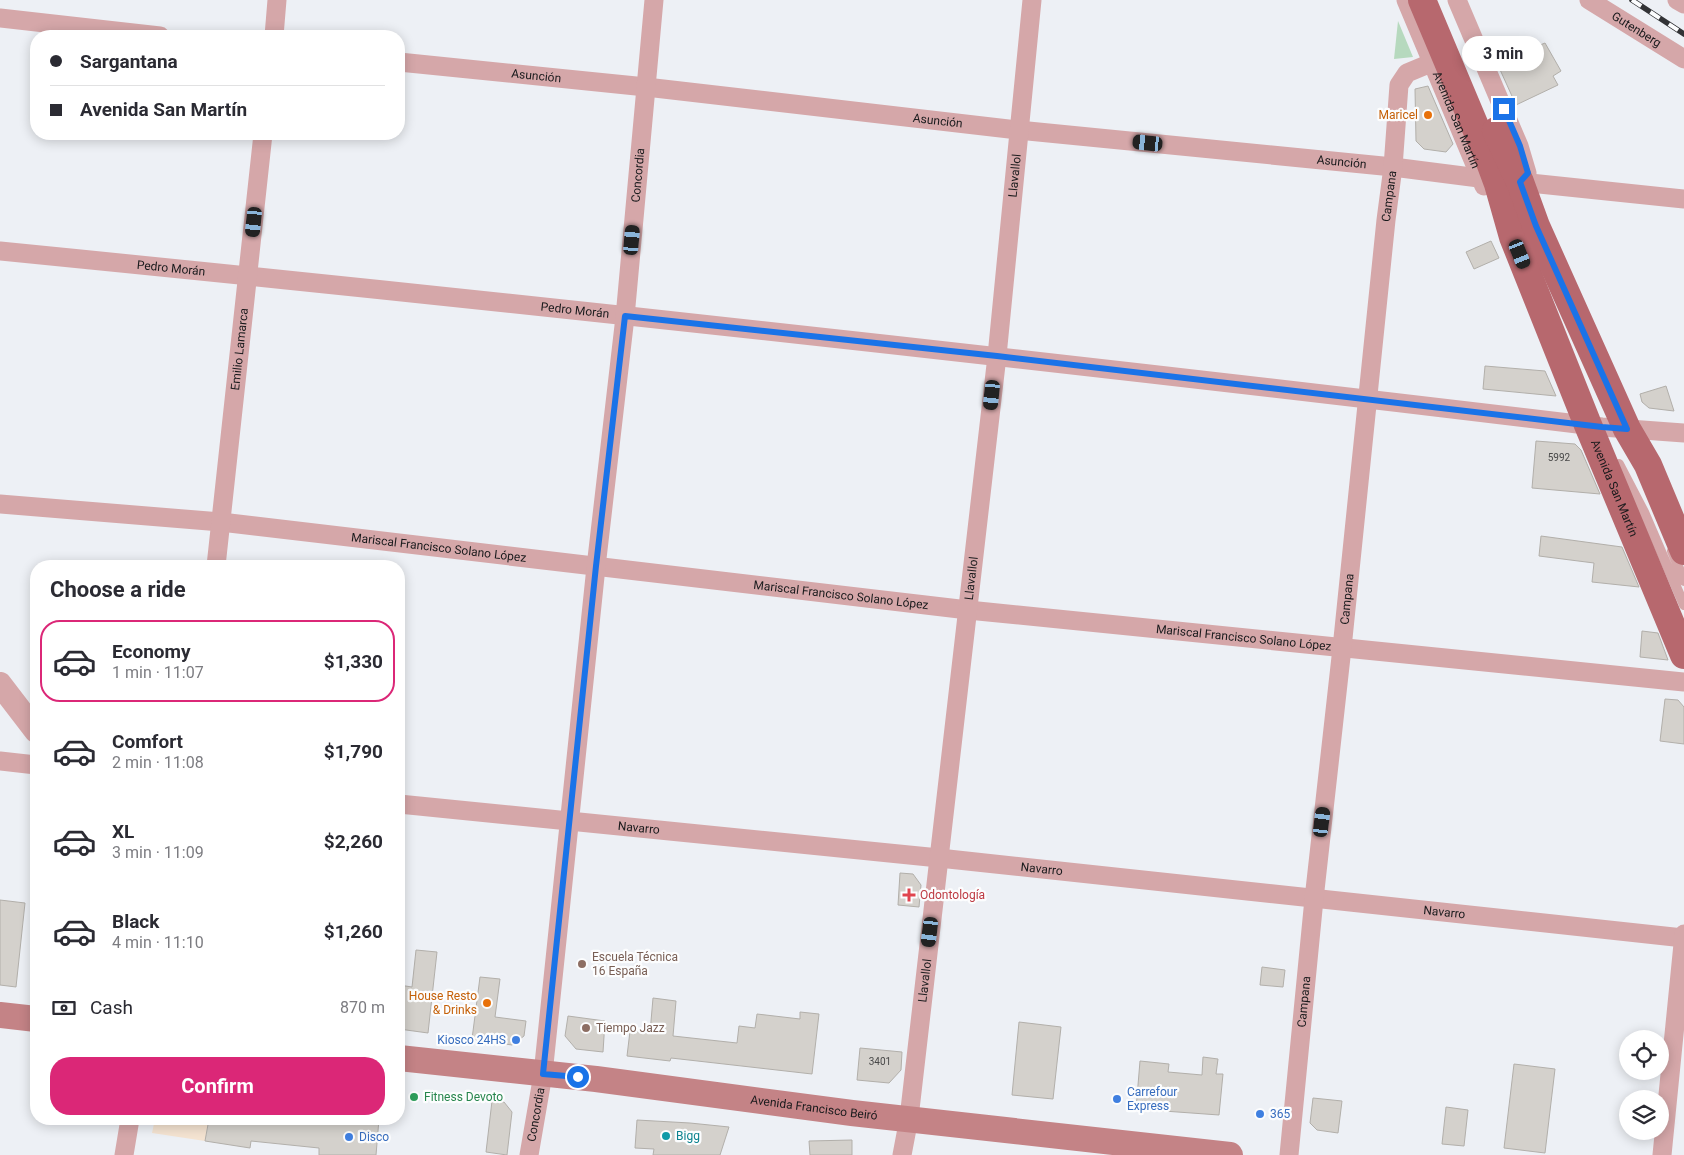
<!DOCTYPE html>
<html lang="en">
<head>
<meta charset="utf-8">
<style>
	:root { --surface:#fff; --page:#f7f7f7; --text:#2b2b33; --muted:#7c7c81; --line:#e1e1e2; --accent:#db2777 }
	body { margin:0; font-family:Roboto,sans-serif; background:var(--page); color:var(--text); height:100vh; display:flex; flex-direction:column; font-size:19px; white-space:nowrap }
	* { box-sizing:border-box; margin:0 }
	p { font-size:16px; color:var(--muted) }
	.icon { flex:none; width:28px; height:28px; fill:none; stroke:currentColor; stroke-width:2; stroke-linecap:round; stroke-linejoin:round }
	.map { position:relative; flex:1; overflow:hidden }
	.side { position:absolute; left:30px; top:560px; width:375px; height:565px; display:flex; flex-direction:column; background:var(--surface); border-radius:20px; box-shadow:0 2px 12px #0003 }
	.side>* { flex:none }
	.guide { position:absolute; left:30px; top:30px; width:375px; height:110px; border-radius:20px; box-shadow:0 2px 12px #0003; display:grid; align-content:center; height:110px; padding:0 20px; background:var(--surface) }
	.controls { position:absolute; left:1619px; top:1030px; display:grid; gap:10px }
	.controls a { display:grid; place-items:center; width:50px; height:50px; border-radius:50%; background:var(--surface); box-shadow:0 2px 12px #0003; font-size:25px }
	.end { position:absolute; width:22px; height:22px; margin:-11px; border:6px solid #1a73e8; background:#fff; box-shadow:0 0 0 2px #fff }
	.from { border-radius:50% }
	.bubble { position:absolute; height:35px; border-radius:18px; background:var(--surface); box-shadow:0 2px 12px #0003; font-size:16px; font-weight:700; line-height:35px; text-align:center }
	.car { position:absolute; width:15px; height:30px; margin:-15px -8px; border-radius:6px; box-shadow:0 0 4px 1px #0007; background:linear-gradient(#222 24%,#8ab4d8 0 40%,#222 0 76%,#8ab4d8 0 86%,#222 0) }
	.guide b { display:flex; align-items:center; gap:18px; height:48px; font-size:19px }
	.guide b+b { border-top:1px solid var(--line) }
	.guide i { width:12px; height:12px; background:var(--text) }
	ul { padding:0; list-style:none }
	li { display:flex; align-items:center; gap:15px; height:82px; margin:0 10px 8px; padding:0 10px; border:2px solid transparent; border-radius:20px }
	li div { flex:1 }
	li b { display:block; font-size:19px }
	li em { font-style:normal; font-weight:700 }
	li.active { border-color:var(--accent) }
	li>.icon { width:45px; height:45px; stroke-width:1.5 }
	h2 { padding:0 20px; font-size:22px; line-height:60px }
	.pay { display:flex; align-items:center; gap:12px; height:55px; padding:0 20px; font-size:19px }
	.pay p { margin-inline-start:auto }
	.action { display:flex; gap:10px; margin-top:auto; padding:10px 20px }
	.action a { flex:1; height:58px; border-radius:20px; background:var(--accent); color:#fff; font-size:20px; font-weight:700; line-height:58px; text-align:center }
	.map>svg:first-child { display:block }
</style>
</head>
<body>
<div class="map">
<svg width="1684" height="1155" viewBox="0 0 1684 1155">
	<rect width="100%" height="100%" fill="#edf0f5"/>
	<!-- industrial -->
	<path fill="#f4e3d1" d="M155,1119H209L205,1141L152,1133Z"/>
	<!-- green -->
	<path fill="#b6d9be" d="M1398,21L1413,57L1394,59Z"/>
	<!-- building -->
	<path fill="#d4d1cc" stroke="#b2afaa" d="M1545,43L1561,71L1553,76L1558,85L1516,105L1497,63Z
		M1428,86L1453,144L1446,152L1424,149L1416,141L1415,89Z
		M1491,241L1499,258L1474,269L1466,252Z
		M1485,366L1545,371L1556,396L1483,389Z
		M1666,386L1674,411L1649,408L1642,402L1640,394Z
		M1536,441L1575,444L1581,450L1600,494L1532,488Z
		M1541,536L1622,547L1639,587L1592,582L1594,563L1539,556Z
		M1642,631L1658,633L1668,660L1640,657Z
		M1665,699L1678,700L1684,707V744L1660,741Z
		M900,873L913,874L921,885L919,907L898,905Z
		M0,900L25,903L16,987L0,985Z
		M416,950L437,952L428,1033L399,1029V985L412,987Z
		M1262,967L1285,970L1283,987L1260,985Z
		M480,977L500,979L495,1017L526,1021L524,1036L512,1045L472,1039Z
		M653,998L676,1001L673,1036L737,1043L739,1026L755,1028L757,1014L800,1019V1012L819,1014L812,1074L671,1058L670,1061L627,1056L630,1031L650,1033Z
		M568,1016L605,1021L603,1052L576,1049L565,1036Z
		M1019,1022L1061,1027L1053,1099L1012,1095Z
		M860,1048L902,1052L901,1070L889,1083L857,1080Z
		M1203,1057L1218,1059L1216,1074H1223L1219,1115L1136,1109L1140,1061L1169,1064L1168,1072L1202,1075Z
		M1514,1064L1555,1069L1545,1153L1504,1148Z
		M1313,1098L1342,1101L1338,1133L1317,1130L1310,1123Z
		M492,1101L504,1102L512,1112L507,1155L486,1152Z
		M1446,1107L1468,1110L1464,1146L1442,1144Z
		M209,1119H379L376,1155H319V1148L251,1141L250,1148L205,1141Z
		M637,1120L690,1123L729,1127L720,1155H653L654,1149L635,1148Z
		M852,1140V1155H810L809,1141Z"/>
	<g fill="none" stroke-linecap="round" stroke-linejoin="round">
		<!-- service -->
		<path stroke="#d5a7a9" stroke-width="10" d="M1619,464L1644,512L1684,605
			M1672,551L1684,581"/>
		<!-- minor -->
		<g stroke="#d5a7a9" stroke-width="19">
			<path id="s1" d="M1406,0L1484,186"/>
			<path d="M1457,0L1519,146L1527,173L1524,177"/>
			<path id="s2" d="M1589,0L1684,59"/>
			<path d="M1677,0L1684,4"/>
			<path d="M0,18L160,36"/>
			<path d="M274,36L277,0"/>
			<path id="s3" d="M399,62L646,87L1018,130L1393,167L1479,178"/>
			<path d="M1520,182L1684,199"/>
			<path id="s4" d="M0,251C535,304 1069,363 1602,427L1684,433"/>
			<path id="s5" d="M0,504L221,522L968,610L1684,682"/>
			<path id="s6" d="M216,566L263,134"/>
			<path d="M0,761L36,765"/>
			<path id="s7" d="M399,804L939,858L1684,938"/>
			<path d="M124,1155L130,1119"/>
			<path id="s8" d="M529,1155L543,1074L596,567L625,317L654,0"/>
			<path id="s9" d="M902,1155L909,1118L997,356L1032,0"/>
			<path id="s10" d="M1289,1155L1314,899L1342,648L1386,220L1393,167L1399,85L1407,73L1431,63"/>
			<path d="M1662,1155L1684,934"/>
		</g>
		<!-- tertiary -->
		<path stroke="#d5a7a9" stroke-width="24" d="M0,684L36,731"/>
		<!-- secondary -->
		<g stroke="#c48386" stroke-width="26">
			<path d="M0,1015L36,1019"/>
			<path id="s11" d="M399,1058L596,1079L852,1113L1230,1155"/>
		</g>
		<!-- primary -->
		<g stroke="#b7686e" stroke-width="28">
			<path id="s12" d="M1422,0L1488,157L1498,184L1513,237L1588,425L1684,655"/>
			<path d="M1496,131L1520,182L1536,226L1627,429L1648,465L1684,551"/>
		</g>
		<!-- rail casing -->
		<g stroke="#323336" stroke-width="5.5">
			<path id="rail" d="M1632,0L1684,34"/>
		</g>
		<!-- rail -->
		<use href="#rail" stroke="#fcfdfe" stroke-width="4" stroke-dasharray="11" stroke-linecap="butt"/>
	</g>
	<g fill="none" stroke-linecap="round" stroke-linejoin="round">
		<!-- route -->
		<path stroke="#1a73e8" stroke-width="6" d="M578,1077L543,1074L596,566L625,316L997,356L1602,427L1627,429L1536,226L1520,182L1528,173L1520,146L1504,109"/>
	</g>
	<!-- markers -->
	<g fill="#e8710a" stroke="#fcfdfe" stroke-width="2">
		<circle cx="1428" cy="115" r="5"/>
		<circle cx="487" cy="1003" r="5"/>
	</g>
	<path fill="#e0444e" stroke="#fcfdfe" stroke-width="2" d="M906.5 887.5h5v5h5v5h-5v5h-5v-5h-5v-5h5z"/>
	<g fill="#8d6e63" stroke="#fcfdfe" stroke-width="2">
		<circle cx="582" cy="964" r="5"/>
		<circle cx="586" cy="1028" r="5"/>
	</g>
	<g fill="#3f7fe0" stroke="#fcfdfe" stroke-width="2">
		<circle cx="516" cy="1040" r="5"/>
		<circle cx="1117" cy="1099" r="5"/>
		<circle cx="1260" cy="1114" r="5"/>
		<circle cx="349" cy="1137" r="5"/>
	</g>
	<circle fill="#2e9e5b" stroke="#fcfdfe" stroke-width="2" cx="414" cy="1097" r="5"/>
	<circle fill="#0f9aa8" stroke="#fcfdfe" stroke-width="2" cx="666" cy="1136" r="5"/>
	<g text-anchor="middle" stroke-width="4.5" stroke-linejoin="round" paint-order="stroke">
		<!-- number labels -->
		<g font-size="10" fill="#484848">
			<text x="1559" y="461">5992</text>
			<text x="880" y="1065">3401</text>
		</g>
		<!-- street labels -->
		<g font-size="12" fill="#191a1c" stroke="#fcfdfe">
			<text dy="4" stroke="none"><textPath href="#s2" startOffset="56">Gutenberg</textPath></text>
			<text dy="4" stroke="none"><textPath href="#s3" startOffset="138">Asunción</textPath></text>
			<text dy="4" stroke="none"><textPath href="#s1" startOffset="130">Avenida San Martín</textPath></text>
			<text dy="4" stroke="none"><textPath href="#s3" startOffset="542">Asunción</textPath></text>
			<text dy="4" stroke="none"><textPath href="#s3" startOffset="948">Asunción</textPath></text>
			<text dy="4" stroke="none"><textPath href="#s8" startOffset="986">Concordia</textPath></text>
			<text dy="4" stroke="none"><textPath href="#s9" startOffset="986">Llavallol</textPath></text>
			<text dy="4" stroke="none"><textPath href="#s10" startOffset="964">Campana</textPath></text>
			<text dy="4" stroke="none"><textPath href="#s4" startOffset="172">Pedro Morán</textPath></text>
			<text dy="4" stroke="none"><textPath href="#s4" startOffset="578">Pedro Morán</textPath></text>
			<text dy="4" stroke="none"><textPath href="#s6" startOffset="218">Emilio Lamarca</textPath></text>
			<text dy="4" stroke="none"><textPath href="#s12" startOffset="525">Avenida San Martín</textPath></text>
			<text dy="4" stroke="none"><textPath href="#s5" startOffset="441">Mariscal Francisco Solano López</textPath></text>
			<text dy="4" stroke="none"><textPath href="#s9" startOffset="581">Llavallol</textPath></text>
			<text dy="4" stroke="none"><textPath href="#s5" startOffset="846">Mariscal Francisco Solano López</textPath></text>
			<text dy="4" stroke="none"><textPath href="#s10" startOffset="559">Campana</textPath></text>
			<text dy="4" stroke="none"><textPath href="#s5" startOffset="1251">Mariscal Francisco Solano López</textPath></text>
			<text dy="4" stroke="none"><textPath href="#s7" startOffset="241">Navarro</textPath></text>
			<text dy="4" stroke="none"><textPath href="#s7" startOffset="646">Navarro</textPath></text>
			<text dy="4" stroke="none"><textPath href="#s7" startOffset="1051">Navarro</textPath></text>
			<text dy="4" stroke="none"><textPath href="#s9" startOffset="176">Llavallol</textPath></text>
			<text dy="4" stroke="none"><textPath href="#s10" startOffset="154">Campana</textPath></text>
			<text dy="4" stroke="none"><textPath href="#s11" startOffset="418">Avenida Francisco Beiró</textPath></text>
			<text dy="4" stroke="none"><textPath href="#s8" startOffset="41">Concordia</textPath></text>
		</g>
		<!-- food labels -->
		<g font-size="12" fill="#c56008" stroke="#fcfdfe" text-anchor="end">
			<text x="1418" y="119">Maricel</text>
			<text x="477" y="1000">House Resto<tspan x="477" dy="14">&amp; Drinks</tspan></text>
		</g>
		<!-- health labels -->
		<g font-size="12" fill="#be3a42" stroke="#fcfdfe" text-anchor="start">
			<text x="920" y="899">Odontología</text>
		</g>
		<!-- education labels -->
		<g font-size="12" fill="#785e54" stroke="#fcfdfe" text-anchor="start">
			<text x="592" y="961">Escuela Técnica<tspan x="592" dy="14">16 España</tspan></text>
			<text x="596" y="1032">Tiempo Jazz</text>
		</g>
		<!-- shop labels -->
		<g font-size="12" fill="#366cbe" stroke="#fcfdfe" text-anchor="start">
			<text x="506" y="1044" text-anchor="end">Kiosco 24HS</text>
			<text x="1127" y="1096">Carrefour<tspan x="1127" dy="14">Express</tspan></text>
			<text x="1270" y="1118">365</text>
			<text x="359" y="1141">Disco</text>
		</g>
		<!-- leisure labels -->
		<g font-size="12" fill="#27864d" stroke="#fcfdfe" text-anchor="start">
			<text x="424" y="1101">Fitness Devoto</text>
		</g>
		<!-- culture labels -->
		<g font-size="12" fill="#0d838f" stroke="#fcfdfe" text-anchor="start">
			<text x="676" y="1140">Bigg</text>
		</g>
	</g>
</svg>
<div class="controls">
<a><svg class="icon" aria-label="locate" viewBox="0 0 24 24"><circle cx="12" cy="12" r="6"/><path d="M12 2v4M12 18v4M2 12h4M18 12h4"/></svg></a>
<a><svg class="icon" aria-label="layers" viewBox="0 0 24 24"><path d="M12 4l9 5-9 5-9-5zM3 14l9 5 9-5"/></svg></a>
</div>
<i class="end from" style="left:578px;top:1077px"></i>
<i class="end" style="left:1504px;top:109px"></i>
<div class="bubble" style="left:1462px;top:36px;width:82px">3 min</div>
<i class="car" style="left:1148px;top:143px;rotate:276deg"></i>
<i class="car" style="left:254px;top:222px;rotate:186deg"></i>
<i class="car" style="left:632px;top:240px;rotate:5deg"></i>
<i class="car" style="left:1520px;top:254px;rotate:158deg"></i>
<i class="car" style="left:992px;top:395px;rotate:186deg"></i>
<i class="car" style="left:1322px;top:822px;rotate:7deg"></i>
<i class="car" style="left:930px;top:932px;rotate:187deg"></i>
<div class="guide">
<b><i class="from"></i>Sargantana</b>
<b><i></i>Avenida San Martín</b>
</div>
<section class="side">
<h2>Choose a ride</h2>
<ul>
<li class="active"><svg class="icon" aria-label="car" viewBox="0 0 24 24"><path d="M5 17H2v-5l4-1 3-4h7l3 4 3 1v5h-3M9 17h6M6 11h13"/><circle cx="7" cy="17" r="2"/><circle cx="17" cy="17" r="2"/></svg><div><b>Economy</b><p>1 min · 11:07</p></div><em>$1,330</em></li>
<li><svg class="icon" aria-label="car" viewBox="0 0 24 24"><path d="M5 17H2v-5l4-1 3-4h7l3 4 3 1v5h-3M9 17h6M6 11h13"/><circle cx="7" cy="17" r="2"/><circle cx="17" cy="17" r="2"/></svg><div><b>Comfort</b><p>2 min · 11:08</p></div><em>$1,790</em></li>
<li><svg class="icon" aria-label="car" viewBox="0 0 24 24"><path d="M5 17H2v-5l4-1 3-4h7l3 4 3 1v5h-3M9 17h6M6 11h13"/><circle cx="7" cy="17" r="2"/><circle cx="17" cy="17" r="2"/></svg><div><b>XL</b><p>3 min · 11:09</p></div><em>$2,260</em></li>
<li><svg class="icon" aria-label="car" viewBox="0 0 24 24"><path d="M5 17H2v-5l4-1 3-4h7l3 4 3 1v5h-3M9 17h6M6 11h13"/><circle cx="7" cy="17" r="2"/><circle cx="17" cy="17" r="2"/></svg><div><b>Black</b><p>4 min · 11:10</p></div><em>$1,260</em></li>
</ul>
<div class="pay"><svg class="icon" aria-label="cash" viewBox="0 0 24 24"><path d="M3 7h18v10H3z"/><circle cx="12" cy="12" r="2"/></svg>Cash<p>870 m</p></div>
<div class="action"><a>Confirm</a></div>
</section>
</div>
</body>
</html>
